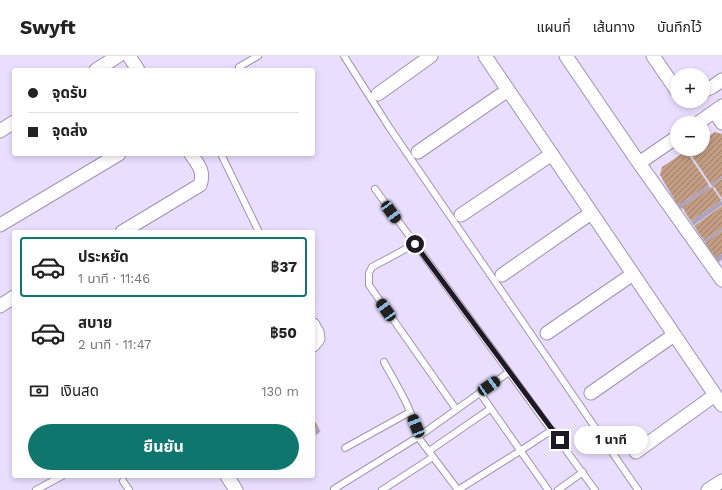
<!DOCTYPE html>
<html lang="th">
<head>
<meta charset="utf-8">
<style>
	:root { --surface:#fff; --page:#f2f2f2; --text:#222; --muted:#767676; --line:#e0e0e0; --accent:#0f766e }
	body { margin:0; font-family:"Work Sans","Noto Sans Thai",sans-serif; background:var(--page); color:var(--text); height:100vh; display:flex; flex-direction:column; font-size:15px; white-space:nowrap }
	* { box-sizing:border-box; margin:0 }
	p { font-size:13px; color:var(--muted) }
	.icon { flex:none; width:22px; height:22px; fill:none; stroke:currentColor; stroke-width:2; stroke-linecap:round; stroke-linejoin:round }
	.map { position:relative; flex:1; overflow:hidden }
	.panel { position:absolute; left:12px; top:174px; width:303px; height:248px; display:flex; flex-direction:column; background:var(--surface); border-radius:4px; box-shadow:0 2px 6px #0003 }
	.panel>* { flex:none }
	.hud { position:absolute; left:12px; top:12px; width:303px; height:88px; border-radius:4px; box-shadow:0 2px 6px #0003; display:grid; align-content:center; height:88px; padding:0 16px; background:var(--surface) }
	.tools { position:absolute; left:670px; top:12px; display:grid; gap:8px }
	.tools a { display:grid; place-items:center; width:40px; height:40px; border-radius:50%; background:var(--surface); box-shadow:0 2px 6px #0003; font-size:20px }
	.end { position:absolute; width:18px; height:18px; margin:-9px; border:5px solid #1e1a25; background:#fff; box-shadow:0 0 0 2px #fff }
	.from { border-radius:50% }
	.bubble { position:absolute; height:28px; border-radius:14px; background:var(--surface); box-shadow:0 2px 6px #0003; font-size:13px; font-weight:700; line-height:28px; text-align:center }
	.car { position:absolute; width:12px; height:24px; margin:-12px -6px; border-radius:5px; box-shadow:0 0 3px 1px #0007; background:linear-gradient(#222 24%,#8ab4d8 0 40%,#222 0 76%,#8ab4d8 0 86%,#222 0) }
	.hud b { display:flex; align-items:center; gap:14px; height:38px; font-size:15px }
	.hud b+b { border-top:1px solid var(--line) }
	.hud i { width:10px; height:10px; background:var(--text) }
	ul { padding:7px 0 0; list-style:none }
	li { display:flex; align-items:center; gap:12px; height:60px; margin:0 8px 6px; padding:0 8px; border:2px solid transparent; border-radius:4px }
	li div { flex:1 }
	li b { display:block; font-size:15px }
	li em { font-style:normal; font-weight:700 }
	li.on { border-color:var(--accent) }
	li>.icon { width:36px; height:36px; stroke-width:1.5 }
	.pay { display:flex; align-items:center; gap:10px; height:44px; padding:0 16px; font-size:15px }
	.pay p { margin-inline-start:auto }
	.primary-button { display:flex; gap:8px; margin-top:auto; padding:8px 16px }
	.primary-button a { flex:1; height:46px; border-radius:24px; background:var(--accent); color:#fff; font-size:16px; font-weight:700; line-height:46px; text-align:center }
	header { display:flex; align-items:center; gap:24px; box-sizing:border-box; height:56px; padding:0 20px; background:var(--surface); border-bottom:1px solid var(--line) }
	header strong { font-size:19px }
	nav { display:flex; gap:22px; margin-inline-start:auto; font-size:14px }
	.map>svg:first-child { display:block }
</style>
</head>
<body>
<header>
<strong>Swyft</strong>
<nav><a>แผนที่</a><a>เส้นทาง</a><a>บันทึกไว้</a></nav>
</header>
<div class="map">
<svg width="722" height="434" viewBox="0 0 722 434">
	<defs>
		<pattern id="building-hatch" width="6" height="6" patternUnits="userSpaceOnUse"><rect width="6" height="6" fill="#c39d83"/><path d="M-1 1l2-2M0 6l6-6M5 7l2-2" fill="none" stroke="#9e7f6b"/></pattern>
		<filter id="shadow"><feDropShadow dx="2.5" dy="4.5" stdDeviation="0" flood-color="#0004"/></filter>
	</defs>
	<rect width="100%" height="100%" fill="#eadefe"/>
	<!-- building -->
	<path fill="url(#building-hatch)" filter="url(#shadow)" d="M715,76L722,78V120L711,128L688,94L703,93V84Z
		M686,95L709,129L678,149L660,119L662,111Z
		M722,123V142L713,129Z
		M712,131L721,144L691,165L682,151Z
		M722,150V172L704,184L694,170Z
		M722,175V197L716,202L705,187Z
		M313,362L318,371L313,375Z"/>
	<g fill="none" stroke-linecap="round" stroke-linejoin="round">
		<!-- lane casing -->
		<g stroke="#9e93b1" stroke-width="8">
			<path id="lane" d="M344,0L389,71L638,434
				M241,14L239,11L258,0
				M221,98L259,176
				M415,188L372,211L369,217V229L456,353
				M384,306C397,330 413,354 418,381L458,434L520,395L552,374
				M509,316L595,434
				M480,337L548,434
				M345,392L410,356
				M429,395L490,353
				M123,425L129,434
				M334,433L418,381L509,316L375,133
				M36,434L62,420
				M382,434L433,401
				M558,434L583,416"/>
		</g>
		<!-- street casing -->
		<g stroke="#9e93b1" stroke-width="15">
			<path id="street" d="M129,0L138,14
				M485,0L722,349
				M566,0L639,107L722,224
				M653,0L677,35
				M96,14L118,0
				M703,35L712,31L722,24
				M378,38L431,0
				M715,56L722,67
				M698,67L722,50
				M0,75L14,66
				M418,96L508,34
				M639,107L677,81
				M461,159L552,98
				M0,169L119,98
				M122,176L200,129C205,115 198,109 191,98
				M502,219L591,157
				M0,250L14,241
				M313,269L317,276L318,283L313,289
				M547,277L633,218
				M591,337L674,279
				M636,396L715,339
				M227,420L236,434
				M708,434L722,425"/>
		</g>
		<!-- lane -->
		<use href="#lane" stroke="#fff" stroke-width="6"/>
		<!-- street -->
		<use href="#street" stroke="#fff" stroke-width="13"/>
	</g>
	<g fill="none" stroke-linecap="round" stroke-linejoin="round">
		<!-- route -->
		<path stroke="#1e1a25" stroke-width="5" d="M415,188L560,384"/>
	</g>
</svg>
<div class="tools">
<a>+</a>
<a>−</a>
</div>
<i class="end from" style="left:415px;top:188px"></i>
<i class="end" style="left:560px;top:384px"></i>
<div class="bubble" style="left:574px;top:370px;width:74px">1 นาที</div>
<i class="car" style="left:391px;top:156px;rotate:144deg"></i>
<i class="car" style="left:386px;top:254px;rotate:325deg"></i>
<i class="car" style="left:489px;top:330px;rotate:55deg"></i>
<i class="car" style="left:416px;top:370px;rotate:338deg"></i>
<div class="hud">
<b><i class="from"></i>จุดรับ</b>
<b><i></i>จุดส่ง</b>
</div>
<section class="panel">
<ul>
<li class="on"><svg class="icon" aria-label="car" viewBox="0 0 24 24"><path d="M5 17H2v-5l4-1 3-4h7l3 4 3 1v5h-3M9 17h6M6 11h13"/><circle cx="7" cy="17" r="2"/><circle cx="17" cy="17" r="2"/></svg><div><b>ประหยัด</b><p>1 นาที · 11:46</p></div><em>฿37</em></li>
<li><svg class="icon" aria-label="car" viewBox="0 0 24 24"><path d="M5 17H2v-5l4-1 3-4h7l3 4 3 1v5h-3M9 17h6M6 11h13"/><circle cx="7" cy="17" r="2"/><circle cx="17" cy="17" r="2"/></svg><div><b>สบาย</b><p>2 นาที · 11:47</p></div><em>฿50</em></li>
</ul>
<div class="pay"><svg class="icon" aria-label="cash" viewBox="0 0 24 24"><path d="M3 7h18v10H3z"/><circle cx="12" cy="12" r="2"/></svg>เงินสด<p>130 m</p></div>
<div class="primary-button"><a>ยืนยัน</a></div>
</section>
</div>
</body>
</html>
